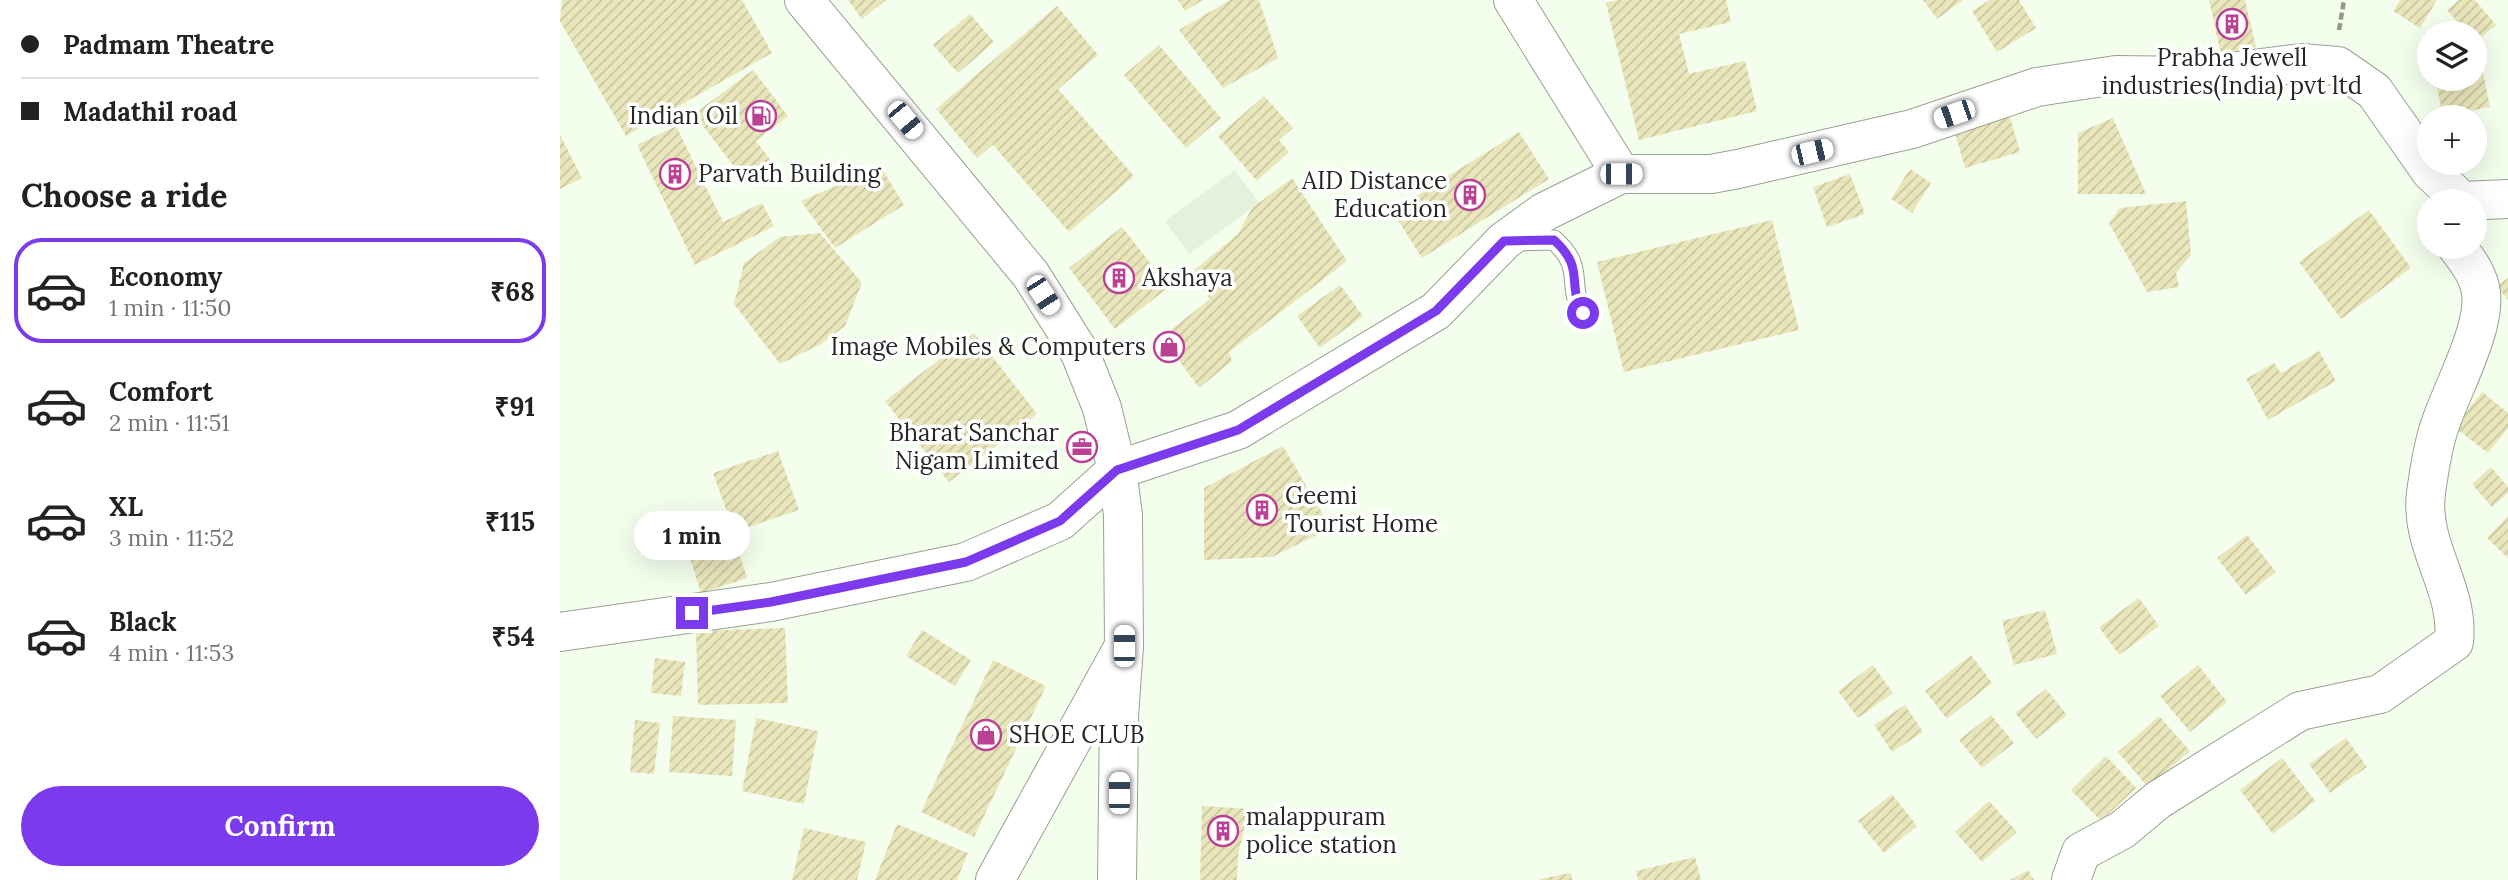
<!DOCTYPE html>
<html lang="en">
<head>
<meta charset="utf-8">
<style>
	:root { --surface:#fff; --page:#f6f6f6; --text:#222; --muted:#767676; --line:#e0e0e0; --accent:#7c3aed }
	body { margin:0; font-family:Lora,serif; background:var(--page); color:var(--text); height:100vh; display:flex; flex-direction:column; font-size:26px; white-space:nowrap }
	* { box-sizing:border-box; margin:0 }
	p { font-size:23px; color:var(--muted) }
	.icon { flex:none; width:38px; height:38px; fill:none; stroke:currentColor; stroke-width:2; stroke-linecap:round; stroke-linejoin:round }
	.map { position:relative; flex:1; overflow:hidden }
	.drawer { display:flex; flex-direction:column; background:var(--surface); width:560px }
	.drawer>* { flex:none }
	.banner { display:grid; align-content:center; height:154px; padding:0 21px; background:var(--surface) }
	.tools { position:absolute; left:1857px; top:21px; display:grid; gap:14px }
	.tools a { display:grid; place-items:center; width:70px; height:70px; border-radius:50%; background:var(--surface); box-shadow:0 7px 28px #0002; font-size:35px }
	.end { position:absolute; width:32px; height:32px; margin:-16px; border:9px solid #7c3aed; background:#fff; box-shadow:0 0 0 4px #fff }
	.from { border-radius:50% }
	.bubble { position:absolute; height:49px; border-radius:24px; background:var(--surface); box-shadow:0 7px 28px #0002; font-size:23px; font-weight:800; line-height:49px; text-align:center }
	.car { position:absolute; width:21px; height:42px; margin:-21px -10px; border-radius:9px; box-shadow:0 0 5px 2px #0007; background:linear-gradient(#fff 24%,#345 0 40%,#fff 0 76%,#345 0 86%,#fff 0) }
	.banner b { display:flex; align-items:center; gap:24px; height:66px; font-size:26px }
	.banner b+b { border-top:2px solid var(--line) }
	.banner i { width:18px; height:18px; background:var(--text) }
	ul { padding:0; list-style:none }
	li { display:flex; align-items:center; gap:21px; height:105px; margin:0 14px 10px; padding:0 7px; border:4px solid transparent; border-radius:28px }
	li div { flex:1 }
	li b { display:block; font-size:26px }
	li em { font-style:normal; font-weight:800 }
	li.active { border-color:var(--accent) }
	li>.icon { width:63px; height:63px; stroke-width:1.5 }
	h2 { padding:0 21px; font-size:32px; line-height:84px }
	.primary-button { display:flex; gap:14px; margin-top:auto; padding:14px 21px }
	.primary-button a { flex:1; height:80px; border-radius:42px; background:var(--accent); color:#fff; font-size:28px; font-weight:800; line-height:80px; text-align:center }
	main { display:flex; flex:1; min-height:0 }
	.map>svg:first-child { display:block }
</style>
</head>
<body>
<main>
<section class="drawer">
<div class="banner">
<b><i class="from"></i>Padmam Theatre</b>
<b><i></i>Madathil road</b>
</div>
<h2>Choose a ride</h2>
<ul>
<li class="active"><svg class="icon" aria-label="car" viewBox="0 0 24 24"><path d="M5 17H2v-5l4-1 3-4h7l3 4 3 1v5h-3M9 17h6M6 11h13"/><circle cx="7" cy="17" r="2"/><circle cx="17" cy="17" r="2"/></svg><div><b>Economy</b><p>1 min · 11:50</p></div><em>₹68</em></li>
<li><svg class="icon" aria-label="car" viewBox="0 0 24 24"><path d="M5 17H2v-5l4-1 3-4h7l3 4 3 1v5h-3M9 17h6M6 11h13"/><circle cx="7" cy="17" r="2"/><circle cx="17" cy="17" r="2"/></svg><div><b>Comfort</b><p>2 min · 11:51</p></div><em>₹91</em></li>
<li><svg class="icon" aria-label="car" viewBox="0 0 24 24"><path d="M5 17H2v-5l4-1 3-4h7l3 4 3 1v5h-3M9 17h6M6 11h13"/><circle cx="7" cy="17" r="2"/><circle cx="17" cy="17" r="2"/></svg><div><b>XL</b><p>3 min · 11:52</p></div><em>₹115</em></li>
<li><svg class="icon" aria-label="car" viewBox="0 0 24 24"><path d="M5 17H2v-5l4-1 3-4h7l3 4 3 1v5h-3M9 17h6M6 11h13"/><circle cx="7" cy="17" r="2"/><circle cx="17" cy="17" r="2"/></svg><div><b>Black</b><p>4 min · 11:53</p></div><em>₹54</em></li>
</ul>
<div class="primary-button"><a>Confirm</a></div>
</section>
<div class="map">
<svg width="1948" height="880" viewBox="0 0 1948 880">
	<defs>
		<pattern id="building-hatch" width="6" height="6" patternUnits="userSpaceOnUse" patternTransform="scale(1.75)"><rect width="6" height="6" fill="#eae6bc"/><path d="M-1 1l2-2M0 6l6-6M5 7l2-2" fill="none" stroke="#c9c5a1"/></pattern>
	</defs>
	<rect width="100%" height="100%" fill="#f4feed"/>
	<!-- built -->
	<path fill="#e4f2db" d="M675,170L699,203L629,254L605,221Z"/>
	<!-- building -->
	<path fill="url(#building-hatch)" d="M2,0H182L212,53L66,136L0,21Z
		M288,0H326L302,19Z
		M618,0H643L625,11Z
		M670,0H699L718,58L663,88L619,30Z
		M1058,0H1166L1171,22L1119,34L1129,74L1185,61L1197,111L1079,140L1046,3Z
		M1363,0H1403L1377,19Z
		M1430,0H1459L1476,28L1437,52L1412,11Z
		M1649,0H1685L1696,47L1661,55Z
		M1840,0H1877L1860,28L1833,11Z
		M1899,0H1915L1936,25L1914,43V33H1907L1887,10Z
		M497,6L538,55L498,89L574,176L509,232L433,145L442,137L417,158L376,109Z
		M410,14L434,42L398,73L373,45Z
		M599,45L661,118L626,148L564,75Z
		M1922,68L1930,107L1883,116L1875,79H1914V70Z
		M193,70L228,116L196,141L211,161L185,181L134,114Z
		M704,96L733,128L719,140L729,152L697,181L658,136Z
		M1448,110L1460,152L1405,168L1393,126Z
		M1553,118L1586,194H1518V133Z
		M116,126L163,222L202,203L214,226L135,265L77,145Z
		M959,132L989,179L862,258L832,211Z
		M0,135L22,178L0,189Z
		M321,167L344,205L275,248L241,201Z
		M1350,169L1371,183L1352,213L1331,199Z
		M1290,174L1305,214L1267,227L1253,187Z
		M732,178L787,261L669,352L672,361L639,388L602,337L650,299L632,272L678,234L692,208Z
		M1626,201L1631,255L1616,273L1619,287L1587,292L1549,223L1560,208Z
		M1809,210L1851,268L1781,319L1739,262Z
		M1212,220L1239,330L1064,372L1037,262Z
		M562,227L609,287L555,329L509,268Z
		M260,233L302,283L285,326L261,344L220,364L174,304L184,263L220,237Z
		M1948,278V300L1937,286Z
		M780,285L803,316L760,348L737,316Z
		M414,333L477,414L389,482L325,401Z
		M1759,351L1776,381L1708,420L1686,379L1714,363L1721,373Z
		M1922,392L1948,413V428L1928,453L1894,427Z
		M723,446L771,528L712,557L644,560V488Z
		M218,451L239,510L174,532L153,473Z
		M1931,467L1948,487V493L1932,507L1912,484Z
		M1948,516V558L1927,538Z
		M1687,535L1716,572L1686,595L1657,558Z
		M175,540L187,578L141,593L129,555Z
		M1579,598L1599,626L1559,655L1539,627Z
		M1485,610L1497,654L1454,665L1442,621Z
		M225,628L228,703L138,705L136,631Z
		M362,630L411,660L395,686L346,656Z
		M1411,655L1432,683L1387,719L1365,691Z
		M95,658L125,662L121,696L91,693Z
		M433,660L486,686L414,837L361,812Z
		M1313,665L1333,693L1298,718L1278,691Z
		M1638,665L1667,702L1630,732L1600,696Z
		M1486,689L1507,715L1476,739L1455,713Z
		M1345,705L1363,732L1332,752L1314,725Z
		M1431,715L1454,743L1422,768L1399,740Z
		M113,716L176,720L172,776L109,772Z
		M1599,716L1630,751L1588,787L1558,752Z
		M196,718L258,731L244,804L182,791Z
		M75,720L100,723L94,774L70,772Z
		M1786,738L1807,767L1770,793L1749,764Z
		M1546,756L1576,788L1541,821L1511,790Z
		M1722,758L1755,801L1713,834L1680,790Z
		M1332,794L1357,826L1324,853L1298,821Z
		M1429,801L1457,832L1422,862L1395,832Z
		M642,806L689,809L678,855L677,880H640Z
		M337,824L408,853L397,880H315Z
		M244,828L306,842L297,880H232Z
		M1135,857L1141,880H1078L1076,871Z
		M1468,870L1474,880H1450Z
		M1011,873L1012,880H980V879Z"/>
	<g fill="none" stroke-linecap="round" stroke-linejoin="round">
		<!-- lane casing -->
		<g stroke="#98a192" stroke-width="21">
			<path id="lane" d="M952,241L994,240C1026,269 1006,283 1023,313"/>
		</g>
		<!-- street casing -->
		<g stroke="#98a192" stroke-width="40">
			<path id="street" d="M953,0L1061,174
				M0,632L211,602L406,562L500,521L557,470
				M1511,880L1521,852L1562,830L1598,800L1740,711L1820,694L1894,642C1900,588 1859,547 1866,493C1869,471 1873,445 1880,425C1891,391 1926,328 1921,293C1919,275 1907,260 1897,247"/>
		</g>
		<!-- secondary casing -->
		<g stroke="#98a192" stroke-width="40">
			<path id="secondary" d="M557,470L678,430L876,311L944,241L984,212L1061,174H1151L1178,169L1352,129L1477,87L1556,75L1638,76L1741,63L1778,66L1814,91L1871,172L1902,201L1948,199
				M435,880L564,646"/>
		</g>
		<!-- highway casing -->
		<g stroke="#98a192" stroke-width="40">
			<path id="highway" d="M244,0L471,275L520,353L542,408L557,470L563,515L564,646L559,716L557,880"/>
		</g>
		<!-- path -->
		<path stroke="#91988c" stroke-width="4.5" stroke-dasharray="7 3.5" stroke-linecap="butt" d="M1779,30L1784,0"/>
		<!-- lane -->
		<use href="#lane" stroke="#fff" stroke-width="19"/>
		<!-- street -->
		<use href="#street" stroke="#fff" stroke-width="38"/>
		<!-- secondary -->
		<use href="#secondary" stroke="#fff" stroke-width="38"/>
		<!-- highway -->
		<use href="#highway" stroke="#fff" stroke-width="38"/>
	</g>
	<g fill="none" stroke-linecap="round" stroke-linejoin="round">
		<!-- route -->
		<path stroke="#7c3aed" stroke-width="9" d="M132,613L211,602L406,562L500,521L557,470L678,430L876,311L944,241L994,240C1026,269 1006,283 1023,313"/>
	</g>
	<!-- icons -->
	<defs>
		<g id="building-ring" transform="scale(1.575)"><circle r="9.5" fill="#fff" stroke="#bb4194" stroke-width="1.5"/><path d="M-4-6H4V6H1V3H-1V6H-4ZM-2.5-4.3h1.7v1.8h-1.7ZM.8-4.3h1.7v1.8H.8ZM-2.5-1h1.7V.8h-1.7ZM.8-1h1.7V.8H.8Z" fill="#bb4194"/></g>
		<g id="fuel-ring" transform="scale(1.575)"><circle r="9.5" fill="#fff" stroke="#bb4194" stroke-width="1.5"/><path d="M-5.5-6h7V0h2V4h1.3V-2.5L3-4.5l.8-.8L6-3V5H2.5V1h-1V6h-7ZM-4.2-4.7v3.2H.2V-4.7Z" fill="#bb4194"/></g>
		<g id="shop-ring" transform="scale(1.575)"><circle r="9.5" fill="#fff" stroke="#bb4194" stroke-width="1.5"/><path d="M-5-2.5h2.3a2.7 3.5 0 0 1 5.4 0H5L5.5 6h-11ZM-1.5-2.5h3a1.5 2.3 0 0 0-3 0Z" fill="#bb4194"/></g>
		<g id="office-ring" transform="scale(1.575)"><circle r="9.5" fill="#fff" stroke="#bb4194" stroke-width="1.5"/><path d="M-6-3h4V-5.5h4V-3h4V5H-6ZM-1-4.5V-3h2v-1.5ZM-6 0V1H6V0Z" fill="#bb4194"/></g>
	</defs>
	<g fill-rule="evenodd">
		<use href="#building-ring" x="1672" y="24"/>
		<use href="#fuel-ring" x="201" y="116"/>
		<use href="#building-ring" x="115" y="174"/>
		<use href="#building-ring" x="910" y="195"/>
		<use href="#building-ring" x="559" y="278"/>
		<use href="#shop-ring" x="609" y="347"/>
		<use href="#office-ring" x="522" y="447"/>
		<use href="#building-ring" x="702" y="510"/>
		<use href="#shop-ring" x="426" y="735"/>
		<use href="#building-ring" x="663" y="831"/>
	</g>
	<g text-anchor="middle" stroke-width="7" stroke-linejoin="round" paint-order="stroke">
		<!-- poi labels -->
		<g font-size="24" fill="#262923" stroke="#fff" text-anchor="start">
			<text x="1672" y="66" text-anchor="middle">Prabha Jewell<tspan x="1672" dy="28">industries(India) pvt ltd</tspan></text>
			<text x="178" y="124" text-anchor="end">Indian Oil</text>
			<text x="138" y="182">Parvath Building</text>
			<text x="887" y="189" text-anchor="end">AID Distance<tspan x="887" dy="28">Education</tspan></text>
			<text x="582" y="286">Akshaya</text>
			<text x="586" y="355" text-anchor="end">Image Mobiles &amp; Computers</text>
			<text x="499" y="441" text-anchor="end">Bharat Sanchar<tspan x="499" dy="28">Nigam Limited</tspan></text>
			<text x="725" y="504">Geemi<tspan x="725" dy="28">Tourist Home</tspan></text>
			<text x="449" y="743">SHOE CLUB</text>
			<text x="686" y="825">malappuram<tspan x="686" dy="28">police station</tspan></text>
		</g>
	</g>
</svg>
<div class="tools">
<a><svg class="icon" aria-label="layers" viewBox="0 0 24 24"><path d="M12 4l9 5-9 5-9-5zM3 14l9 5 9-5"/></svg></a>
<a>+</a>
<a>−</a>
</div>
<i class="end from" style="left:1023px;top:313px"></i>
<i class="end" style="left:132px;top:613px"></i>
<div class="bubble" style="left:74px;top:511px;width:116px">1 min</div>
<i class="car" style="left:1394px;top:114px;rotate:251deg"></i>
<i class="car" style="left:345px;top:120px;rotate:140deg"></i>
<i class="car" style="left:1252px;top:152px;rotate:77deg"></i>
<i class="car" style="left:1061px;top:174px;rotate:90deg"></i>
<i class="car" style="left:483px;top:295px;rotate:147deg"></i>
<i class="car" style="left:564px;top:646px;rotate:0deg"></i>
<i class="car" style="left:559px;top:793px;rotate:0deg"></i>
</div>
</main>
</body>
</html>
